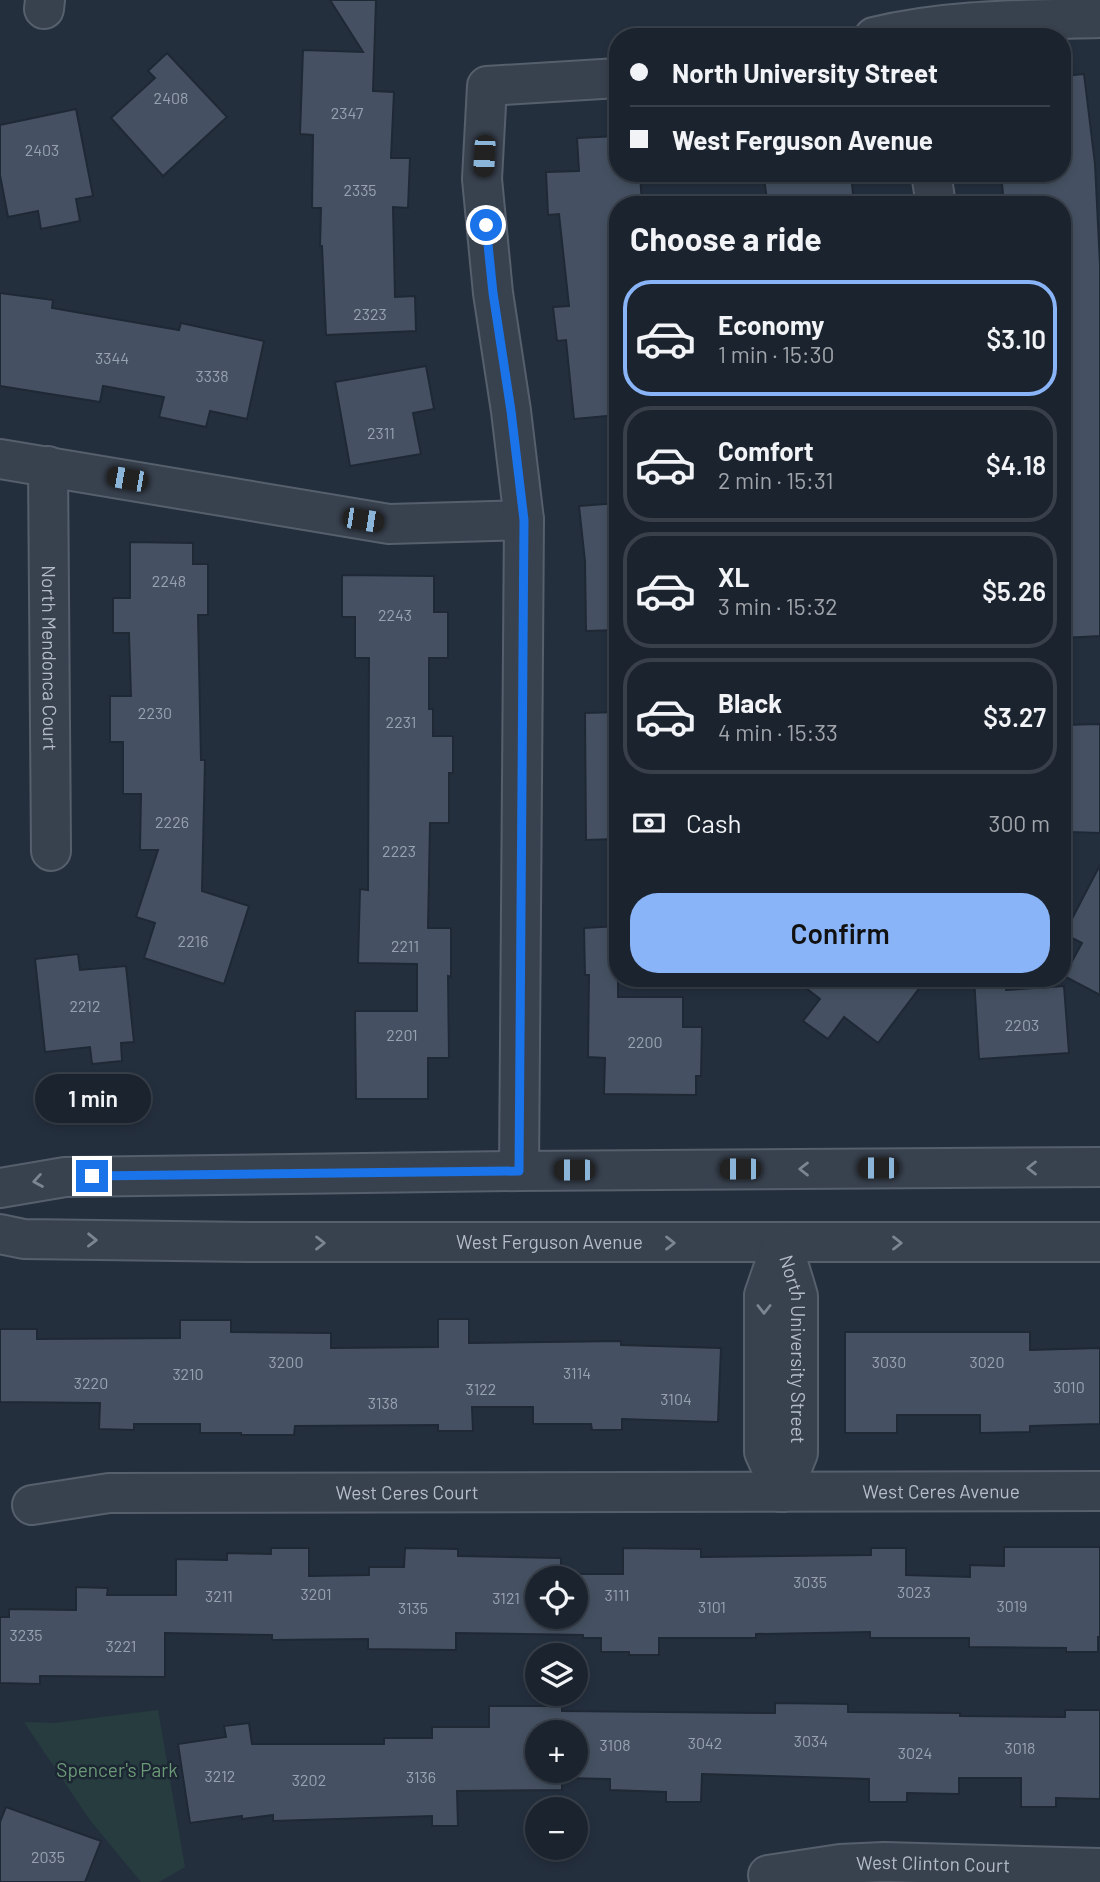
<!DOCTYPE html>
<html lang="en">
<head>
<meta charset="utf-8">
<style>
	:root { --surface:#1b232e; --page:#282f3a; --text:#f1f3f6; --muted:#a0a4aa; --line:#39404a; --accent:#8ab4f8 }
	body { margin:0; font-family:Barlow,sans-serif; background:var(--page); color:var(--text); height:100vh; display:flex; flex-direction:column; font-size:26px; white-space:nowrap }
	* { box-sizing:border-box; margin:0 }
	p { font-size:23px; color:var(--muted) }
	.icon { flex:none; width:38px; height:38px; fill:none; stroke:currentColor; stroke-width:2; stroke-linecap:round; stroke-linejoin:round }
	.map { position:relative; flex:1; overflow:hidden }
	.details { position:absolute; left:609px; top:196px; width:462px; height:791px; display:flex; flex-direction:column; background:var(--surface); border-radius:28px; box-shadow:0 4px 10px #0003,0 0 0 2px var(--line) }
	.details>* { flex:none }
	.top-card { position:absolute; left:609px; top:28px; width:462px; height:154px; border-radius:28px; box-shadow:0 4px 10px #0003,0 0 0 2px var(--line); display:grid; align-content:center; height:154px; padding:0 21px; background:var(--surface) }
	.controls { position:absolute; left:525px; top:1566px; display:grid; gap:14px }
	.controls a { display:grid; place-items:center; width:63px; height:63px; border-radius:50%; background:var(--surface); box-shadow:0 4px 10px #0003,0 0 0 2px var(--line); font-size:35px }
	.end { position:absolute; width:32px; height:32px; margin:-16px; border:9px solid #1a73e8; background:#fff; box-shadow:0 0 0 4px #fff }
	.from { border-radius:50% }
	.bubble { position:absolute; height:49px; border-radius:24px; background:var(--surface); box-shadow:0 4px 10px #0003,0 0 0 2px var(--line); font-size:23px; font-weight:600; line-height:49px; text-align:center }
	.car { position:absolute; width:21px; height:42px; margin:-21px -10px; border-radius:9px; box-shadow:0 0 5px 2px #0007; background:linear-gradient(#222 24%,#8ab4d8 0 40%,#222 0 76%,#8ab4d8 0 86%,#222 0) }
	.top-card b { display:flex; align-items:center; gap:24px; height:66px; font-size:26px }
	.top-card b+b { border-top:2px solid var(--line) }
	.top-card i { width:18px; height:18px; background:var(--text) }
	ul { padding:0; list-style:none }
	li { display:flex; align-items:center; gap:21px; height:116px; margin:0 14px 10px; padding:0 7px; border:4px solid var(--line); border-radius:28px }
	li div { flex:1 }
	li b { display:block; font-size:26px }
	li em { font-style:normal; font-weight:600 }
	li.active { border-color:var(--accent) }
	li>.icon { width:63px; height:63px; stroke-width:1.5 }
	h2 { padding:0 21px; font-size:32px; line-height:84px }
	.pay { display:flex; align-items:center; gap:18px; height:77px; padding:0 21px; font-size:26px }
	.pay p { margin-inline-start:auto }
	.primary-button { display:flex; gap:14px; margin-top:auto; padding:14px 21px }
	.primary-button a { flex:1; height:80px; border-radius:28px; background:var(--accent); color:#111; font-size:28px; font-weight:600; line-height:80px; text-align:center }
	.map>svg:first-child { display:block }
</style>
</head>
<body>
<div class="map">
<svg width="1100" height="1882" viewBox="0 0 1100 1882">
	<rect width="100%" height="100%" fill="#242f3e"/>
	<!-- green -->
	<path fill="#263c3f" d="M158,1710L185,1867L159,1882H141L90,1820L24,1722L54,1723Z"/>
	<!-- building -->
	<path fill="#455162" stroke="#1f2835" stroke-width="2" fill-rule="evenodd" d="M330,0H376L373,91L394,92L391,158H410L408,208L393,207L395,297L415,296L416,331L326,335L322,246H320L321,208H312L313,135L300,134L303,50L363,52Z
		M167,53L227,117L163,176L111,118L155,78L148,71Z
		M1084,74L1095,164L1100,265V636L1062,638V530L1066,529L1062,496V205H1004L1001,173H1062V76Z
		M76,109L93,196L76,199L80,221L41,229L38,211L8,217L0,175V125Z
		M618,136V173H640L642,205H618V415L574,419L566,340L557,341L553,307L569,306L559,214L548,215L546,172L579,171L577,138Z
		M763,173H851L854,205H768Z
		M0,293L53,300L52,308L179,330L181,323L264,341L247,419L210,411L206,427L159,417L164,397L103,386L100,402L0,386Z
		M426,366L434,409L413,413L421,454L350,466L335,382Z
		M618,503V630L586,631L585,561L579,506Z
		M130,542L193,543V564H208V615H198L201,760H205L202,891L249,906L224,984L144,958L155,923L136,917L158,850H140L141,794H123V742H110V696H131L129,633H113V598H130Z
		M342,575L434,576V612H448V658H429V709H433V736H453V773H449V823H430L428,928H451V977L448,976L449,1058H428V1099H356L355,1011H417V964L358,963L360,889L368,890L369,658H355V617H342Z
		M618,712V839L586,840L585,713Z
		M1100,724V833L1070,832L1072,774H1063L1062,725Z
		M1100,865V995L1064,976L1082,943L1064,934Z
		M618,926V997H683V1027H702L701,1076H696V1095L604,1094L605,1058L588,1057L589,975H585L584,928Z
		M78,954L80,970L126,966L134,1042L121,1043L122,1061L92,1064L90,1047L45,1052L35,959Z
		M793,978H927L878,1043L844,1017L828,1039L803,1021L820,999Z
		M974,978H1006V990L1064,986L1069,1053L979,1059Z
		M438,1319H469V1343L621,1341V1345L721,1348L718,1422L622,1419V1430H592L591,1424H533V1407H472L473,1431H438V1425L295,1426L294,1435H241V1433H200V1424H134V1430L99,1429L100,1403L0,1402V1329H37V1339L180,1338V1320H231V1332L331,1333V1348L438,1347Z
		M845,1332H1030V1350L1100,1348V1424L1030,1426V1432L980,1433V1415H897V1433H845Z
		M1004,1547H1100V1637H1098V1652H1066V1648L969,1647V1638H870V1632L756,1634V1638H659V1655H629V1652H601V1638H583V1635L456,1633V1650L368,1649V1639L272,1640V1635L165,1633V1677L40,1676V1684L0,1683V1617H9V1609L76,1610V1587L108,1588L107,1595H176V1559L227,1560V1553L271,1554V1548H309V1576L369,1575V1567H404L405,1548L458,1549V1556L561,1558V1574H623V1548L701,1549V1557L871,1555V1548H906V1575L970,1577V1565L1004,1566ZM537,1578H576V1617H537Z
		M775,1703L848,1704V1712L960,1713V1716L1065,1717V1710H1100V1799L1056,1798V1807H1021V1778H959V1794L907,1793V1802H869V1779L702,1774L701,1802H666V1792L610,1790V1779L562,1778V1790L457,1791L458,1826H432V1816L273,1821V1815L242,1819V1816L190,1823L178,1744L226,1737L224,1726L249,1723L252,1744H384V1738H432V1727H489V1706H562V1711L775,1713ZM537,1732H576V1771H537Z
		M6,1807L101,1841L85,1882H0V1822Z"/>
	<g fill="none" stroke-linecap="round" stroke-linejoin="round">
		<!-- minor casing -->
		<g stroke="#565f6c" stroke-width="42">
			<g id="minor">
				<path d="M44,9L45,0"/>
				<path d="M874,37C948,19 1024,20 1100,18"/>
				<path d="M931,173L936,205"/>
				<path d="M0,459L389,524L524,520"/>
				<path id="s1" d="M48,466L51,851"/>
				<path d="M519,1171L524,520L511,411L493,293L482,179L487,86L618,78"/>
				<path d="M0,1188L65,1177L519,1171L1100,1167"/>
				<path id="s2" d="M0,1234L24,1239L248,1242H1100"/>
				<path d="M782,1243L764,1295V1452L782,1492"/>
				<path id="s3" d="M782,1243L798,1296V1453L782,1492"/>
				<path id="s4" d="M32,1505L109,1493L1100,1491"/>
				<path id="s5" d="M768,1875L840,1864L884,1862L1100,1868"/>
			</g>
		</g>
		<!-- minor -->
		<use href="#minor" stroke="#38414e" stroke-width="38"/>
	</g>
	<!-- one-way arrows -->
	<defs><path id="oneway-chevron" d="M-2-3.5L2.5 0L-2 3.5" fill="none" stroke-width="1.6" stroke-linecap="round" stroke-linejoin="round" transform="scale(1.75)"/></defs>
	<g stroke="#7c8592">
		<use href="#oneway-chevron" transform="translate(1032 1168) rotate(180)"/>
		<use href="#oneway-chevron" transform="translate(804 1169) rotate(180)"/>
		<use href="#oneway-chevron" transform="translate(38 1181) rotate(170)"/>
		<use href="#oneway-chevron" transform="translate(92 1240) rotate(1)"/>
		<use href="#oneway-chevron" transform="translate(320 1243)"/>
		<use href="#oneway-chevron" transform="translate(670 1243)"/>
		<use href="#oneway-chevron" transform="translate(897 1243)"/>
		<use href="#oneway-chevron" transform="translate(764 1309) rotate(90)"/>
	</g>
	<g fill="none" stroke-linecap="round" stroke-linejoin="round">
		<!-- route -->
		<path stroke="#1a73e8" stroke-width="9" d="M92,1176L519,1171L524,520L511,411L493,293L486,225"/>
	</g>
	<g text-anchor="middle" stroke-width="5" stroke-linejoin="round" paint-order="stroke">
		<!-- number labels -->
		<g font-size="16" fill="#98a1af">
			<text x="171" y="104">2408</text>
			<text x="347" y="119">2347</text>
			<text x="42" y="156">2403</text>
			<text x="360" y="196">2335</text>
			<text x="370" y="320">2323</text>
			<text x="112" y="364">3344</text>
			<text x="212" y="382">3338</text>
			<text x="381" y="439">2311</text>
			<text x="169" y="587">2248</text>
			<text x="395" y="621">2243</text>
			<text x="155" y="719">2230</text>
			<text x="401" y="728">2231</text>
			<text x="172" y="828">2226</text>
			<text x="399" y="857">2223</text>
			<text x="193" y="947">2216</text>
			<text x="405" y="952">2211</text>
			<text x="85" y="1012">2212</text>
			<text x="1022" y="1031">2203</text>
			<text x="402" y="1041">2201</text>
			<text x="645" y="1048">2200</text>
			<text x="286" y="1368">3200</text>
			<text x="889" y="1368">3030</text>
			<text x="987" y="1368">3020</text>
			<text x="577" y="1379">3114</text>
			<text x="188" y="1380">3210</text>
			<text x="91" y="1389">3220</text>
			<text x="1069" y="1393">3010</text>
			<text x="481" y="1395">3122</text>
			<text x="676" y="1405">3104</text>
			<text x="383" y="1409">3138</text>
			<text x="810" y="1588">3035</text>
			<text x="914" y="1598">3023</text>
			<text x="316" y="1600">3201</text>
			<text x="617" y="1601">3111</text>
			<text x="219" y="1602">3211</text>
			<text x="506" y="1604">3121</text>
			<text x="1012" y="1612">3019</text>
			<text x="712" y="1613">3101</text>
			<text x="413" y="1614">3135</text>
			<text x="26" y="1641">3235</text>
			<text x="121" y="1652">3221</text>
			<text x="811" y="1747">3034</text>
			<text x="705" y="1749">3042</text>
			<text x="615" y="1751">3108</text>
			<text x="1020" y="1754">3018</text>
			<text x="915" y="1759">3024</text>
			<text x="220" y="1782">3212</text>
			<text x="421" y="1783">3136</text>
			<text x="309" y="1786">3202</text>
			<text x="48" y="1863">2035</text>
		</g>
		<!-- street labels -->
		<g font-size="19" fill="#b4bcc9" stroke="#1d2633">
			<text dy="7" stroke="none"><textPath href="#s1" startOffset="192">North Mendonca Court</textPath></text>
			<text dy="7" stroke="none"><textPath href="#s2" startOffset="550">West Ferguson Avenue</textPath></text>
			<text dy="7" stroke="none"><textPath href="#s3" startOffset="108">North University Street</textPath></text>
			<text dy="7" stroke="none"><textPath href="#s4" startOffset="910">West Ceres Avenue</textPath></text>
			<text dy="7" stroke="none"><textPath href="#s4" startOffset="376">West Ceres Court</textPath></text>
			<text dy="7" stroke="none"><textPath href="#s5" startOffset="166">West Clinton Court</textPath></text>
		</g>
		<!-- park labels -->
		<g font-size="19" fill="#6b9a76" stroke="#1d2633">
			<text x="117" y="1777">Spencer's Park</text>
		</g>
	</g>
</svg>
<div class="controls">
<a><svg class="icon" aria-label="locate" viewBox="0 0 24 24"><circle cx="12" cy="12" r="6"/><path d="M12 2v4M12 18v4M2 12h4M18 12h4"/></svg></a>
<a><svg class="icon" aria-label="layers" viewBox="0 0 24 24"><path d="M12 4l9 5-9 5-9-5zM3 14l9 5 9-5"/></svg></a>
<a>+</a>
<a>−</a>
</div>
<i class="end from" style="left:486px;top:225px"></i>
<i class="end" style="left:92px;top:1176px"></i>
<div class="bubble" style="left:35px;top:1074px;width:116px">1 min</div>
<i class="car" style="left:484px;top:156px;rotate:183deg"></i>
<i class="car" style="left:127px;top:479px;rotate:280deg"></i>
<i class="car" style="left:363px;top:520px;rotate:99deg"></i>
<i class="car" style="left:878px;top:1168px;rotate:270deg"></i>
<i class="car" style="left:740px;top:1169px;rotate:270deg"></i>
<i class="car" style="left:574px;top:1170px;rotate:270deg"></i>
<div class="top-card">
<b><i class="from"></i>North University Street</b>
<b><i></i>West Ferguson Avenue</b>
</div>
<section class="details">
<h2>Choose a ride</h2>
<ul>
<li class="active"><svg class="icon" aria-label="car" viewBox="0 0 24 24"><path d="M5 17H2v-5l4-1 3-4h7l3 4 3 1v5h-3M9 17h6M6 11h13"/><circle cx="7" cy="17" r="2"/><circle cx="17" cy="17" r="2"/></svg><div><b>Economy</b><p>1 min · 15:30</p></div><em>$3.10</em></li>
<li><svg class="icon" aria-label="car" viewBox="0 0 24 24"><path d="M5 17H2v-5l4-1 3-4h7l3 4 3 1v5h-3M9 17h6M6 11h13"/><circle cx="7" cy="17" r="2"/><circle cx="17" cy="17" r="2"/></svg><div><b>Comfort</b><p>2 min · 15:31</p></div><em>$4.18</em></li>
<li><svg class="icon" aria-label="car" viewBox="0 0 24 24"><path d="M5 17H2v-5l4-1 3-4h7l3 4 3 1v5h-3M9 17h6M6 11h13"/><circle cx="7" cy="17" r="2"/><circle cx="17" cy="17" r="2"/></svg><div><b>XL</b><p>3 min · 15:32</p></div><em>$5.26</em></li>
<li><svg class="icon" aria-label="car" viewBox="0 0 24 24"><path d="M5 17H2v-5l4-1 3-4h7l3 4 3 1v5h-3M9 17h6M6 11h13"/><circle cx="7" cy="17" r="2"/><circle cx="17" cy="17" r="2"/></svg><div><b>Black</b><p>4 min · 15:33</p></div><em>$3.27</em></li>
</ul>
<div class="pay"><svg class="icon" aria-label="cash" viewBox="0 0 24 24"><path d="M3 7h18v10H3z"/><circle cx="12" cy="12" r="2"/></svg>Cash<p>300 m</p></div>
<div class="primary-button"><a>Confirm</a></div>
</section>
</div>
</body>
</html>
